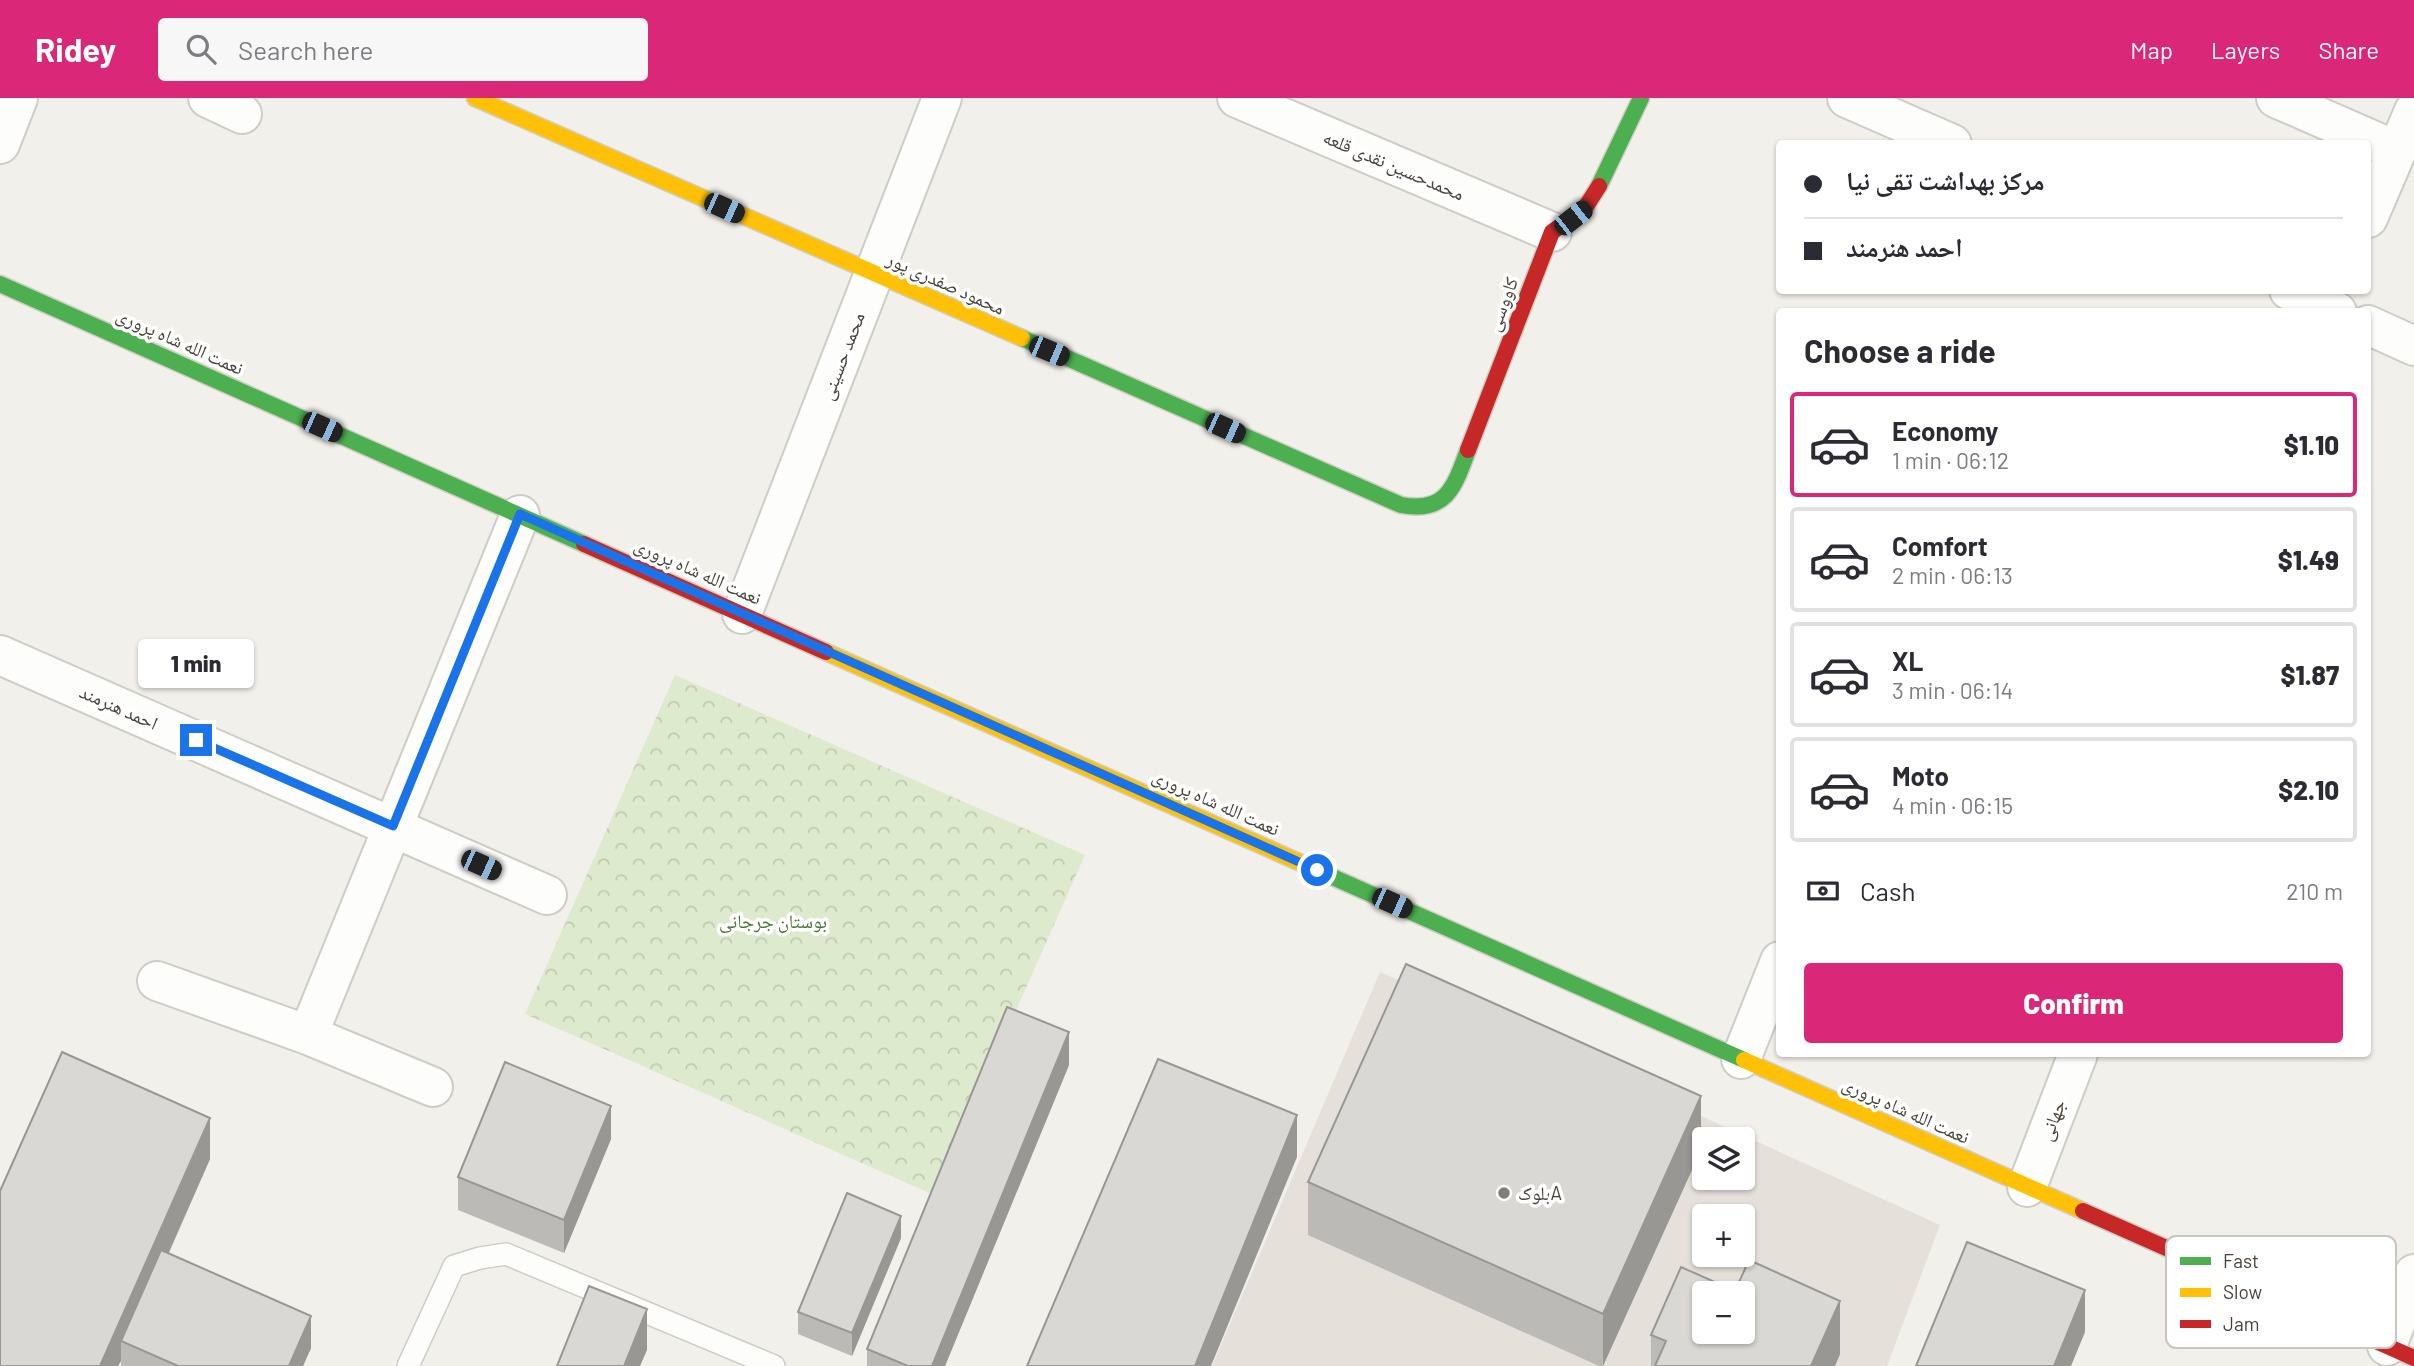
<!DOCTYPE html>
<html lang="en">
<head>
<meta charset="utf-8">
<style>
	:root { --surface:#fff; --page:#f7f7f7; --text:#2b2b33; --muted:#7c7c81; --line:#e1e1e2; --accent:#db2777 }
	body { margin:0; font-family:Barlow,"Noto Naskh Arabic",sans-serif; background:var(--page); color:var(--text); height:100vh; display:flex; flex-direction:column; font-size:26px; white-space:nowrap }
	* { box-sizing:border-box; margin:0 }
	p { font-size:23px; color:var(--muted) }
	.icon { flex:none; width:38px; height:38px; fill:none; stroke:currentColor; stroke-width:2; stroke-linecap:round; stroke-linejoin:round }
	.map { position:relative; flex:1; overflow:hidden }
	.side { position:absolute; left:1776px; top:210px; width:595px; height:749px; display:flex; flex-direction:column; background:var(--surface); border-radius:7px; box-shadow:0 2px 5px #0004 }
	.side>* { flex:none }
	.top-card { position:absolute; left:1776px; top:42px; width:595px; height:154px; border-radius:7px; box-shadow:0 2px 5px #0004; display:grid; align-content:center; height:154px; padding:0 28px; background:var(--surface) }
	.buttons { position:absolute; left:1692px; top:1029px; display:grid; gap:14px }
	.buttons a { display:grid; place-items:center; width:63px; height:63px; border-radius:7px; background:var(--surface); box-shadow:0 2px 5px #0004; font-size:35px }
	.end { position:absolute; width:32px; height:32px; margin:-16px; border:9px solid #1a73e8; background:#fff; box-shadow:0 0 0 4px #fff }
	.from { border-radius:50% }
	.bubble { position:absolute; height:49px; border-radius:7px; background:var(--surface); box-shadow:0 2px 5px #0004; font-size:23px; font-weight:800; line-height:49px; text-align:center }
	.car { position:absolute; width:21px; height:42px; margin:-21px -10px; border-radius:9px; box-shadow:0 0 5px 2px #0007; background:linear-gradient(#222 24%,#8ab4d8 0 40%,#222 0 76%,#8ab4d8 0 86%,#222 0) }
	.top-card b { display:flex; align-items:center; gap:24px; height:66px; font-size:26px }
	.top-card b+b { border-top:2px solid var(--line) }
	.top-card i { width:18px; height:18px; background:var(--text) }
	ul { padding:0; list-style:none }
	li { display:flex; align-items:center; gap:21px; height:105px; margin:0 14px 10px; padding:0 14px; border:4px solid var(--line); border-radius:7px }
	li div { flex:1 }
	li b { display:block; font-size:26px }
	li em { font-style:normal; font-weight:800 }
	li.on { border-color:var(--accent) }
	li>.icon { width:63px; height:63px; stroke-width:1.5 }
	h2 { padding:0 28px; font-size:32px; line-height:84px }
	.pay { display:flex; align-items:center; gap:18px; height:77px; padding:0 28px; font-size:26px }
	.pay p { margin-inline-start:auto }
	.action { display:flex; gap:14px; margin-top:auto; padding:14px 28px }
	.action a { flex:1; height:80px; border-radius:7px; background:var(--accent); color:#fff; font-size:28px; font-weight:800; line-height:80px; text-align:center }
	header { display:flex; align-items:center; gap:42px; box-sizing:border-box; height:98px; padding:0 35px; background:var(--accent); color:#fff }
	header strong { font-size:33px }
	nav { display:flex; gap:38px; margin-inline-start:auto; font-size:24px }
	.search { width:490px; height:63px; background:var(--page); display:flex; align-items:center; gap:18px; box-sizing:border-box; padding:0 24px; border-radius:7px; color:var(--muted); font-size:26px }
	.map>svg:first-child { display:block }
</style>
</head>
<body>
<header>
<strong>Ridey</strong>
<div class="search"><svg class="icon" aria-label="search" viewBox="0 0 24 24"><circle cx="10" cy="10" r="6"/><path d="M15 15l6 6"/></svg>Search here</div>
<nav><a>Map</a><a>Layers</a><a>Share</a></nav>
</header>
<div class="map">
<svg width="2414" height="1268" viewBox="0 0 2414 1268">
	<defs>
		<pattern id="park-crowns" width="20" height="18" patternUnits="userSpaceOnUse" patternTransform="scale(1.75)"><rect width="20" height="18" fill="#deeacd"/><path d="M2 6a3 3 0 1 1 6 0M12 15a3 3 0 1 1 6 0" fill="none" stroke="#c0cab1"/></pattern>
	</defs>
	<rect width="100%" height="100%" fill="#f1f0eb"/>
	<!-- residential -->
	<path fill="#e5e1da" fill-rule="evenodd" d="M1380,874L1464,910L1940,1127L1887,1268H1212ZM1704,1041H1743V1080H1704ZM1704,1118H1743V1157H1704ZM1704,1195H1743V1234H1704Z"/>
	<!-- park -->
	<path fill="url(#park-crowns)" d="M675,577L1085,757L934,1097L525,916Z"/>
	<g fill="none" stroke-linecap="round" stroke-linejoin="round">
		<!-- lane casing -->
		<g stroke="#cdccc7" stroke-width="24">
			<path id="lane" d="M408,1268L454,1168L480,1160L506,1156L774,1268"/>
		</g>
		<!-- street casing -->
		<g stroke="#cdccc7" stroke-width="42">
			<path id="street" d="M208,0L242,16
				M1237,0L1552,134
				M1847,0L1952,46
				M2276,0L2397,53
				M0,46L18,0
				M2368,120L2414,13
				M2289,192L2337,214
				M2368,227L2414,248
				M742,516L942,0
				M0,557L547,797
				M157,883L308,937L433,989
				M308,937L520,417
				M1741,961L1780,863
				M2027,1089L2078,956
				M2387,1248L2414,1176"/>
		</g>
		<!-- fast casing -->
		<g stroke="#d0cdc3" stroke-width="19">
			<path id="fast" d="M1599,88L1641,0
				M0,186L584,446
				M1022,240L1401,407C1447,416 1455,387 1468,352
				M1310,769L1744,962"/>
		</g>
		<!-- slow casing -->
		<g stroke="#d0cdc3" stroke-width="19">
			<path id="slow" d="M475,0L1022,240
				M826,554L1310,769
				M1744,962L2083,1113"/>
		</g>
		<!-- jam casing -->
		<g stroke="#d0cdc3" stroke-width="19">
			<path id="jam" d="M1468,352L1552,134L1585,110L1599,88
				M584,446L826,554
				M2083,1113L2414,1260"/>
		</g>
		<!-- lane -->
		<use href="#lane" stroke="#fdfdfc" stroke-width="21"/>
		<!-- street -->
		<use href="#street" stroke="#fdfdfc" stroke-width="38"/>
		<!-- fast -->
		<use href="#fast" stroke="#4caf50" stroke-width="16"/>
		<!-- slow -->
		<use href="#slow" stroke="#ffc107" stroke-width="16"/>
		<!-- jam -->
		<use href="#jam" stroke="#c62828" stroke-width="16"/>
	</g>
	<!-- wall -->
	<path fill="#bbbab6" d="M1069,967L945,1268H867V1251Z
		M611,1041L564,1155L458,1112V1079Z
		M1701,1052L1603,1268H1599L1308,1137V1084Z
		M210,1061L169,1155L311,1250L303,1268H121V1263L118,1268H0Z
		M901,1140L852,1258L798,1236V1214Z
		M1735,1193L1840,1256L1835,1268H1651V1237Z"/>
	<!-- shaded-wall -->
	<path fill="#999794" d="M1069,934V967L945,1268H932Z
		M1701,998V1052L1603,1268V1216Z
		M611,1008V1041L564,1155V1122Z
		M1297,1017V1059L1211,1268H1195Z
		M210,1020V1061L128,1246L121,1243V1263L118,1268H100Z
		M901,1118V1140L852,1258V1235Z
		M2085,1192V1234L2071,1268H2054Z
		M1840,1203V1256L1835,1268H1811Z
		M647,1211V1252L640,1268H624Z
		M311,1218V1250L303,1268H289Z"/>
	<!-- building -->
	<path fill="#dad8d4" stroke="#999794" stroke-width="2" fill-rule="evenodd" d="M1406,866L1701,998L1603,1216L1308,1084Z
		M1007,909L1069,934L932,1268H908L867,1251Z
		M62,954L210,1020L100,1268H0V1093Z
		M1158,961L1297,1017L1195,1268H1027Z
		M505,964L611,1008L564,1122L458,1079Z
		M847,1095L901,1118L852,1235L798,1214Z
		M1967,1144L2085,1192L2054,1268H1916Z
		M161,1152L311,1218L289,1268H178L121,1243Z
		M1749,1162L1840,1203L1811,1268H1655L1666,1243L1651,1237L1681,1169L1735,1193ZM1704,1195H1743V1234H1704Z
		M589,1188L647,1211L624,1268H557Z"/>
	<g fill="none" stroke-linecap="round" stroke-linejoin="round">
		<!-- route -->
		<path stroke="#1a73e8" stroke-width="9" d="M196,642L393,728L520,416L1317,772"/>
	</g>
	<!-- markers -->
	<circle fill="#827e77" stroke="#fff" stroke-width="2.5" cx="1504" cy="1095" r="7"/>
	<g text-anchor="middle" stroke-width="7" stroke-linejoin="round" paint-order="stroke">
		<!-- street labels -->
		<g font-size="19" fill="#474138" stroke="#fff">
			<text transform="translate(1394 67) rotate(23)" y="7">محمدحسین نقدی قلعه</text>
			<text transform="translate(946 185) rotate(24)" y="7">محمود صفدری پور</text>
			<text transform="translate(1502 206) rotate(-69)" y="7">کاووسی</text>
			<text transform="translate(180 243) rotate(24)" y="7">نعمت الله شاه پروری</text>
			<text transform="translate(842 258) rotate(-69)" y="7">محمد حسینی</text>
			<text transform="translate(698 473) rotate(24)" y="7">نعمت الله شاه پروری</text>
			<text transform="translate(119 609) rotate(24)" y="7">احمد هنرمند</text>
			<text transform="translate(1216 704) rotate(24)" y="7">نعمت الله شاه پروری</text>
			<text transform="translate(1906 1012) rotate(24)" y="7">نعمت الله شاه پروری</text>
			<text transform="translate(2052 1022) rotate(-69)" y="7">جهانی</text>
		</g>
		<!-- park labels -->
		<g font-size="19" fill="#48752f" stroke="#fff">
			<text x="773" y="830">بوستان جرجانی</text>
		</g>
		<!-- poi labels -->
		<g font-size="19" fill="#474138" stroke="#fff" text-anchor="start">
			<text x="1518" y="1102">بلوکA</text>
		</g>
	</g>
	<!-- legend -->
	<rect x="2166" y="1138" width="230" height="112" rx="10" fill="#fff" stroke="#c8c6c3" stroke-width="2"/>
	<rect x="2180" y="1159" width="31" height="8" fill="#4caf50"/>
	<rect x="2180" y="1190" width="31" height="9" fill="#ffc107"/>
	<rect x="2180" y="1222" width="31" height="8" fill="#c62828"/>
	<g font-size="19" fill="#474138">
		<text x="2223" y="1170">Fast</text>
		<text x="2223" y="1201">Slow</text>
		<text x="2223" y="1233">Jam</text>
	</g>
</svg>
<div class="buttons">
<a><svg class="icon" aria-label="layers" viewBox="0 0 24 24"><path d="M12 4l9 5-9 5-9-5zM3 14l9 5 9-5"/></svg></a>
<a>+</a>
<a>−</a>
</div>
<i class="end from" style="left:1317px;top:772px"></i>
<i class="end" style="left:196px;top:642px"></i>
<div class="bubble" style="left:138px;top:541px;width:116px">1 min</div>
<i class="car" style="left:724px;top:110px;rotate:114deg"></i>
<i class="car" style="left:1573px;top:120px;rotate:52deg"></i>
<i class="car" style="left:1049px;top:253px;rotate:113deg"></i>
<i class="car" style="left:322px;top:329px;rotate:114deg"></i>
<i class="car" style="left:1225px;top:330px;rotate:114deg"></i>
<i class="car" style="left:481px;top:767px;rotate:114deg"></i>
<i class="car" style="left:1392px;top:805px;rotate:114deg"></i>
<div class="top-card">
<b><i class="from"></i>مرکز بهداشت تقی نیا</b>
<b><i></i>احمد هنرمند</b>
</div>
<section class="side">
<h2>Choose a ride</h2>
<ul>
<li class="on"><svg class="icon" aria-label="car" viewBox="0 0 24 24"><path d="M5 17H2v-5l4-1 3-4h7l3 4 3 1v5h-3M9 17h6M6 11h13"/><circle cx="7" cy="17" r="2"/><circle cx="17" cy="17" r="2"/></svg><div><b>Economy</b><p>1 min · 06:12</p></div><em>$1.10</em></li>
<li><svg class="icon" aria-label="car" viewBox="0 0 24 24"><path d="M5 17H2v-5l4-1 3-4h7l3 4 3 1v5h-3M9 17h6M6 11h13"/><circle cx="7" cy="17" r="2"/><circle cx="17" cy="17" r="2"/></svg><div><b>Comfort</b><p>2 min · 06:13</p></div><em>$1.49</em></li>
<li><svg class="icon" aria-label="car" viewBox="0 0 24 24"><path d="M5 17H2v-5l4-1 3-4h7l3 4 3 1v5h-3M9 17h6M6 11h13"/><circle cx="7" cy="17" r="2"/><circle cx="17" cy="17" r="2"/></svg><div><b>XL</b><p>3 min · 06:14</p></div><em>$1.87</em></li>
<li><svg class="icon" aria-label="car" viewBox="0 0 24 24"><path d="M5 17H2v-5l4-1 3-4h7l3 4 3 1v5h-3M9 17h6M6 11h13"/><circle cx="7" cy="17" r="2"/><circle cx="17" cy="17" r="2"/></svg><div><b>Moto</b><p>4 min · 06:15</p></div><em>$2.10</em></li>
</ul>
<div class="pay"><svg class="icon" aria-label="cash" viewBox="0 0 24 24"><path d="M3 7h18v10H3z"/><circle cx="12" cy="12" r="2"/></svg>Cash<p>210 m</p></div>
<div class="action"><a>Confirm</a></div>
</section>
</div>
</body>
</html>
